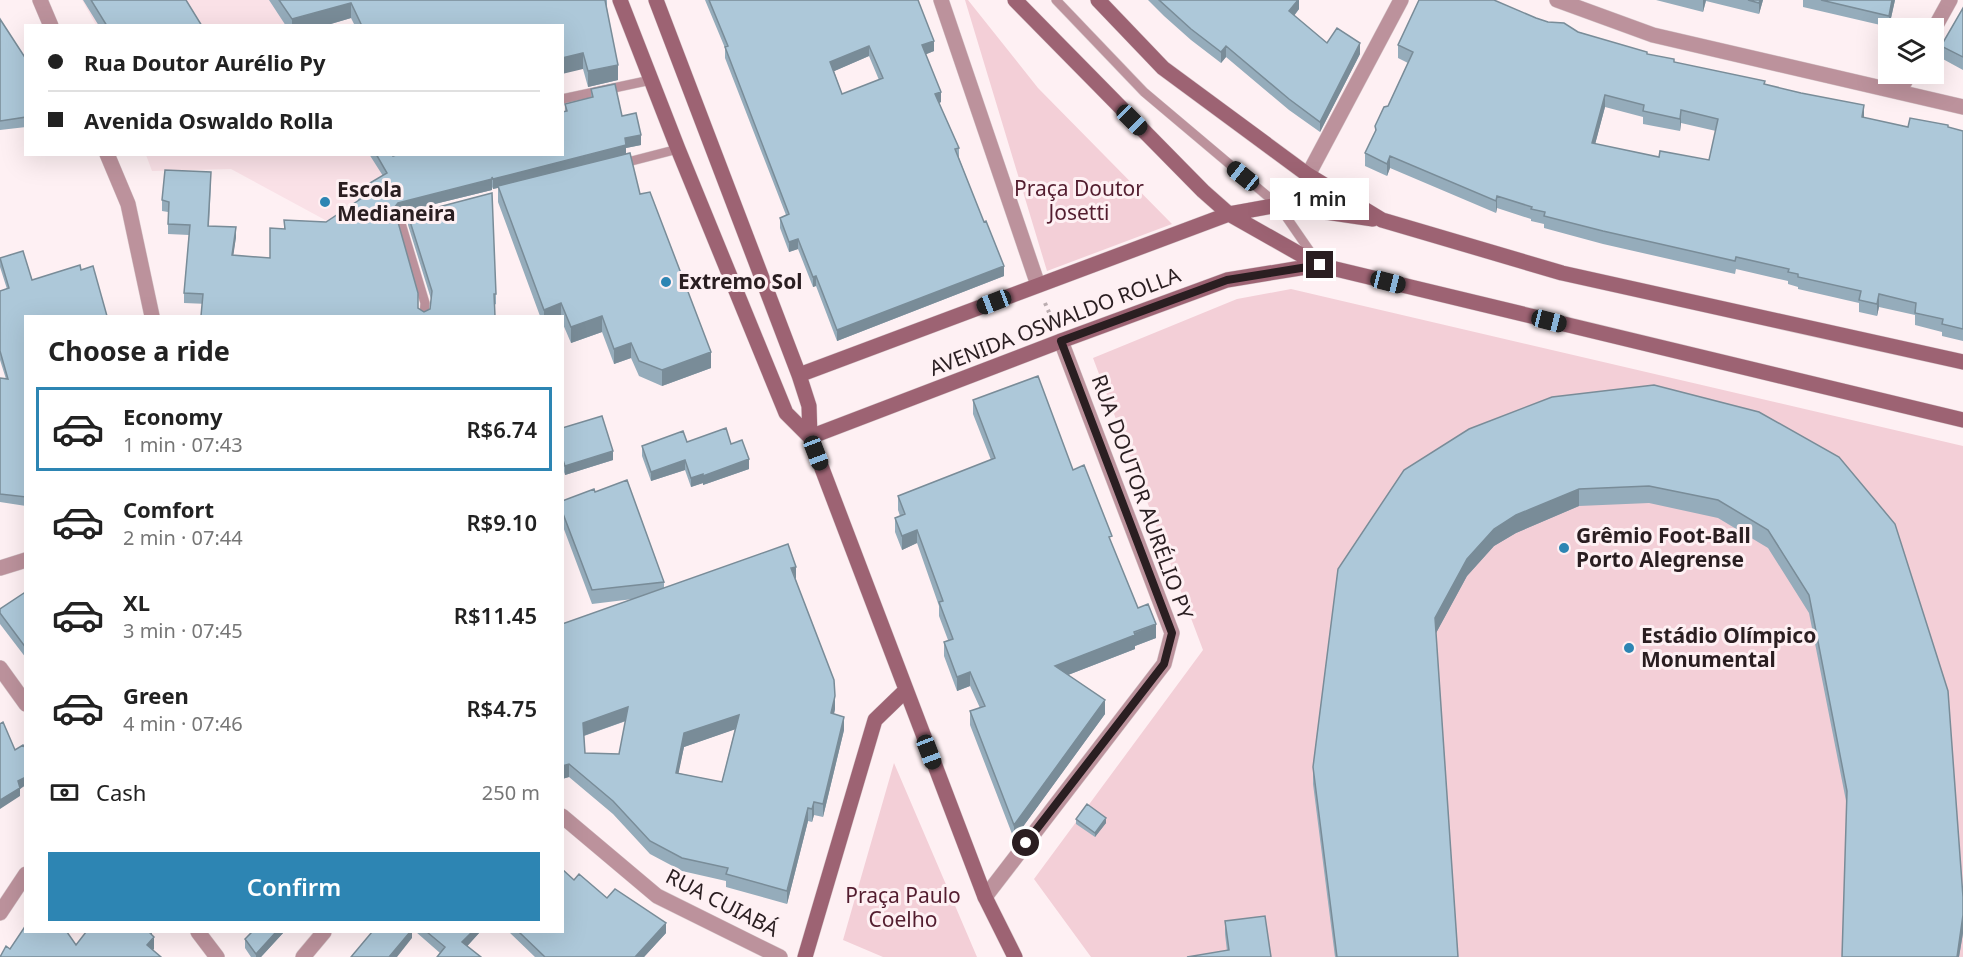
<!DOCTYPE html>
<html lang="en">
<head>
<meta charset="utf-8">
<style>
	:root { --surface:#fff; --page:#f2f2f2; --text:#222; --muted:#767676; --line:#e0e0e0; --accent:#2d85b3 }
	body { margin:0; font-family:"Noto Sans",sans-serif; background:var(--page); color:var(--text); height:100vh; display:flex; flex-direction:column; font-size:22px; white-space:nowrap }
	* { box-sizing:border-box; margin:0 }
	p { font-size:20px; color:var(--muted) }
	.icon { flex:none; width:33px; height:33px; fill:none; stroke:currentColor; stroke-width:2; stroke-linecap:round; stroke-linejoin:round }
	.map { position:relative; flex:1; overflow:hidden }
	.drawer { position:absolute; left:24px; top:315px; width:540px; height:618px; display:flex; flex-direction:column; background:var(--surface); border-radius:0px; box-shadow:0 6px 24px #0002 }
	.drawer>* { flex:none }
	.top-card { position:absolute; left:24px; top:24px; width:540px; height:132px; border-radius:0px; box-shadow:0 6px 24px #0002; display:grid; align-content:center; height:132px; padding:0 24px; background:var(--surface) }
	.buttons { position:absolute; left:1878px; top:18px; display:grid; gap:12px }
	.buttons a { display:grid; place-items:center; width:66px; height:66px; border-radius:0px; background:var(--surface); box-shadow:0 6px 24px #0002; font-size:30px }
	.end { position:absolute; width:27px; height:27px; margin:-14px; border:8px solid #2a1e21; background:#fff; box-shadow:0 0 0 3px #fff }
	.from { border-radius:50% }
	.bubble { position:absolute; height:42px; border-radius:0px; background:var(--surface); box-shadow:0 6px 24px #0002; font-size:20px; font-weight:600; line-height:42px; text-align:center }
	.car { position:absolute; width:18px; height:36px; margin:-18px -9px; border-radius:8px; box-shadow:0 0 4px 2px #0007; background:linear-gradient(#222 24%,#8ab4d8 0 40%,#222 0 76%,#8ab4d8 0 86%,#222 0) }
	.top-card b { display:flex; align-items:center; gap:21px; height:57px; font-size:22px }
	.top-card b+b { border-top:2px solid var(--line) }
	.top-card i { width:15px; height:15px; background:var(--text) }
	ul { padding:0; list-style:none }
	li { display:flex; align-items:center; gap:18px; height:84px; margin:0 12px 9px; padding:0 12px; border:3px solid transparent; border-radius:0px }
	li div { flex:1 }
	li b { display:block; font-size:22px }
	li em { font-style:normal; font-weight:600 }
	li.on { border-color:var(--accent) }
	li>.icon { width:54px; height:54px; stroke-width:1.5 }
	h2 { padding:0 24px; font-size:27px; line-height:72px }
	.pay { display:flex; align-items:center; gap:15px; height:66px; padding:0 24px; font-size:22px }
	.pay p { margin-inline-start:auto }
	.action { display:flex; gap:12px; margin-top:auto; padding:12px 24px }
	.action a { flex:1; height:69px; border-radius:0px; background:var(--accent); color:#fff; font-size:24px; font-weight:600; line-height:69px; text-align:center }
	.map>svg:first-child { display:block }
</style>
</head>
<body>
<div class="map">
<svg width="1963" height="957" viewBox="0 0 1963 957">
	<rect width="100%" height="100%" fill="#fef0f3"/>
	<!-- built -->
	<path fill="#fae1e7" d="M82,0H275L291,25H96Z
		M146,155H373L391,183L327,221L231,169L152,171Z"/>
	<!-- green -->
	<path fill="#f3cfd7" d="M965,0H968L1038,88L1172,224L1047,271Z
		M1291,289L1963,446V957H1091L1034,879L1203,650L1093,358L1237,299Z
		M894,763L977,957H883L843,940Z"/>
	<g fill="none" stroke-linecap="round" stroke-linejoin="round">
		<!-- lane casing -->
		<g stroke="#d8cacd" stroke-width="10">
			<path id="lane" d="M1056,0L1144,92L1278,205L1316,260
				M562,99L651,80
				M620,164L678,149
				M420,215L400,220L425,303L424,316"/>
		</g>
		<!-- street casing -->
		<g stroke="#d8cacd" stroke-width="16">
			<path id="street" d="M40,0L51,26
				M941,0L1038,285
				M1557,0L1653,35L1963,107
				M1934,29L1950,0
				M1899,92L1909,74
				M107,154L128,204L152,316
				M1308,175L1401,0
				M0,568L26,560
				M0,668L26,704
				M562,816L657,896L780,957
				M985,897L1164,664L1172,633L1061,341
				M0,913L26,874
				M198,932L217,957
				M303,957L324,932"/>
		</g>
		<!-- secondary casing -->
		<g stroke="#d8cacd" stroke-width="16">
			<path id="secondary" d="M620,0L678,149L786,413L810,437
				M656,0L799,375L809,406L810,437L985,897L1015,957
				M1015,0L1203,191L1229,214L1319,265L1963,420
				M1098,0L1163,68L1308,175L1382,220L1562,273L1963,362
				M799,375L1229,214L1278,205L1373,219
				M810,437L1061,341L1227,280L1319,265
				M805,957L875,720L906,690"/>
		</g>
		<!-- path -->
		<path stroke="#bbadb0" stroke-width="4" stroke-dasharray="3 4.5" stroke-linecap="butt" d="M1045,303L1054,324"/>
		<!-- lane -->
		<use href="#lane" stroke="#bc929c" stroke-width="9"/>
		<!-- street -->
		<use href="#street" stroke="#bc929c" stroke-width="15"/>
		<!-- secondary -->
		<use href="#secondary" stroke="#9d6373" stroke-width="15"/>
	</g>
	<!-- wall -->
	<path fill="#95acbb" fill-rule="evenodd" d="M83,0H186L202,26H99Z
		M269,0H607V8L618,80L588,87L583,69L562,26H355L351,18L324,26H286Z
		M705,0H918L934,51L926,54L941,102L939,103L959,148V158L1004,276L837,341L816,286L813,287L798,249L789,252L780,228V218L786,215L725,58V48ZM869,56L879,80L842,94L834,71Z
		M1148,0H1299V9L1294,16L1327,43L1360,54L1320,132L1289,110L1226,57L1221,63L1191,40L1164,16Z
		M1656,0H1763L1759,14L1706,1L1703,12Z
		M1803,0H1895L1889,27L1803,7Z
		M1963,8V70L1941,58V46Z
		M1536,18L1647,54L1674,62L1765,84L1864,118L1908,127L1948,128L1963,131V341L1942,336V332L1915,325V315L1879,307L1877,316L1859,312V303L1798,289V287L1788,284V281L1736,269L1735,274L1603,244L1544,228V224L1531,221V219L1497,208L1496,213L1390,168L1387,176L1365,166V153L1375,133V126L1388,106L1408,63L1398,58V45ZM1605,107L1643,117V124L1680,131L1681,123L1716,131L1709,160L1659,157L1595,144Z
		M0,19L26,59V127L0,130Z
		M591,89L622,116L641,145L626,148V154L640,194L711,368L662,386L639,376L631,358L614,364L602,332L571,343L562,322V316H540L498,202V188L493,189L492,187V190L398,213L396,216L418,308L424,312L430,309L431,299L408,225V215L496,294V304L494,305L495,316L184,303V293L189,235L168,234V212L162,211V200L211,183L209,226L236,237L233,255L270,258L284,229V220L326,222L358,201V190L383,176L369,154H392L393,156L565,112V104L591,98Z
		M0,258L26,316V506L0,502V378L6,379L0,360V291L7,289L0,267Z
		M973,400L1073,470L1112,545L1138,608L1156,638L1135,646V649L1068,675L1105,714L1014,839L970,725V711L980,708L970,686L957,691L944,656V642L948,640L939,616V606L917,543L902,550L895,532V518L900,516L898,510V496L991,460L973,414Z
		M1759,412L1963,897V933L1959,957H1842L1847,806L1809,613L1768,548L1718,518L1649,503L1579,506L1516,533L1494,546L1467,576L1436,633L1458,957H1335L1313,784V767L1338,569Z
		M562,428L613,460L565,475L562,466Z
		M687,442L731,444L749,469L703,485V483L691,487L685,470L651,481L642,456V446Z
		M595,492L664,582V588L796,580L835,709L834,714L844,730L823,817L814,815L812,822L808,821L787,904L726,887V881L682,871L650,854L613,814L569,777L562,779L633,599L592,604L562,524V501ZM626,721L619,754L585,753L584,736ZM735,729L722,782L678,773L684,747Z
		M26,596V658L0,624V609Z
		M1076,819L1106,823L1095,837L1076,824Z
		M574,880L607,898L666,933L644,957H535L509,932H562Z
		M1225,921L1271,957L1227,951L1225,934Z
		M251,932H284L261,957H251L245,948V939Z
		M416,932H480L467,946L440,953Z"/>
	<!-- shaded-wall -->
	<path fill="#798c98" d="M1298,0H1299V9L1289,22V11Z
		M1703,0H1706L1703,12Z
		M1760,0H1763L1759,14V3Z
		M1892,0H1895L1889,27V16Z
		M351,3V18L324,26H292V19Z
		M934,41V51L922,56V45Z
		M1360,43V54L1320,132V122Z
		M869,46V56L830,73V62Z
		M1226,46V57L1221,63V52Z
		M583,53V69L562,74V58Z
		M618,65V80L588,87V71Z
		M941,92V102L935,105V94Z
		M1605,95V107L1592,156V143Z
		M1864,105V117L1862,130V117Z
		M1681,110V123L1680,131V119Z
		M641,135V145L626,148V155L493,189V179L625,138Z
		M1390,156V168L1387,176V164Z
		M492,179V190L398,213L394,218V208L398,203Z
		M1497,196V208L1496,213V201Z
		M236,227V237L232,265V255Z
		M798,239V249L789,252V242Z
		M1004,266V276L837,341V330Z
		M816,276V286L813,287V277Z
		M1879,294V307L1877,316V304Z
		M561,303V316H544V310Z
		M602,316V332L571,343V327Z
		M631,343V358L614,364V349Z
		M711,352V368L662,386V370Z
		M613,451V460L565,475V466Z
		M749,459V469L703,485V476Z
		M685,460V470L651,481V472Z
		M703,474V483L691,487V478Z
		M1579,489V506L1516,533L1494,546L1467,576L1435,635V618L1467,559L1494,529L1516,515Z
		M917,530V543L902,550V536Z
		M796,567V580L791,568Z
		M1156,624V638L1135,646V649L1055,680V666Z
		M970,672V686L957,691V677Z
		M835,696V709L831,726V713Z
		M1105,700V714L1014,839V825Z
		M628,707V720L583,736V723Z
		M739,715V728L684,747L676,786V773L684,733Z
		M844,717V730L823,817V804Z
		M569,764V777L562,779V766Z
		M26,777V785L20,789V796L0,809V800L18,781Z
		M814,802V815L812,822V809Z
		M808,808V821L787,904V891Z
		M1106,818V823L1095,837V833Z
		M1963,915V933L1959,957H1957Z
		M666,923V933L644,957H635Z
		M152,932V940L154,937V949L147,957V945L150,933Z
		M276,932H284L261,957H256V954Z
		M410,932H412V938L397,957H389Z
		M472,932H480L462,952V942Z"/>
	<!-- building -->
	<path fill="#adc8d9" stroke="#798c98" stroke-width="1.5" fill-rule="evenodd" d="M91,0H186L202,26H107Z
		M279,0H605L618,65L588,71L583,53L562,58V26H362L351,3L292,19Z
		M709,0H918L934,41L922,45L941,92L935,94L959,148L955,149L984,222L986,221L1004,266L837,330L816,276L813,277L798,239L789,242L780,218L789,214L725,47L728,46ZM869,46L883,78L842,94L830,62Z
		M1159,0H1298L1289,11L1327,43L1337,28L1360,43L1320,122L1289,99L1226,46L1221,52L1191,29Z
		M1419,0H1494L1536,18L1548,22L1564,23L1578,32L1647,52V54L1674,59V62L1765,81L1764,84L1801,93L1864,105L1862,117L1908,127L1910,118L1948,125V127L1963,131V329L1942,324L1943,319L1915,313L1916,303L1879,294L1877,304L1859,300L1861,291L1798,277V274L1788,272L1789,269L1736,257L1735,261L1603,231L1544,216L1545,212L1531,209L1532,207L1497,196L1496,201L1390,156L1387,164L1365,153L1376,130L1375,126L1384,107L1388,106L1413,52L1398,45ZM1605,95L1644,105L1643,111L1680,119L1681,110L1718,119L1709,160L1660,151L1659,157L1592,143Z
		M1748,0H1760L1759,3Z
		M1821,0H1892L1889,16Z
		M1963,8V57L1941,46Z
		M0,19L26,59V117L0,121Z
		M615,84L622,116L636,113L641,135L625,138L626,145L493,179L492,177V179L398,203L394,208L418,293V308L424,312L430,309L432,291L408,215L492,193L496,294H494L495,316H201L203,294L184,293L190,225L168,224L169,202L162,200L165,170L211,172L208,226L236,227L232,255L270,258V228L285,229L284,220L326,222L362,198L358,190L387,173L376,154H392L393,156L399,154H562V112L567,111L565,104L593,97L591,89Z
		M630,153L640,194L650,192L711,352L662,370L639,361L631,343L614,349L602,316L571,327L561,303L544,310L498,186Z
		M23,251L32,280L80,265L81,270L93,266L107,316H26V497L0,494V378L8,379L0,351V291L9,288L0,258Z
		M1038,376L1073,470L1084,465L1112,536L1109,537L1138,608L1148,604L1156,624L1134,632L1135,635L1055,666L1105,700L1014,825L970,711L985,706L970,672L957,677L944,642L953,639L939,602L943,601L917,530L902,536L895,518L905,514L898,496L995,458L973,400Z
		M1654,385L1759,412L1839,457L1895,524L1948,691L1963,897V915L1957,957H1842L1847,791L1809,595L1768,530L1718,500L1649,486L1579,489L1516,515L1494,529L1467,559L1435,618L1458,957H1337L1313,767L1338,569L1404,470L1469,429L1552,397Z
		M602,416L613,451L565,466L562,457V428Z
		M726,428L731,444L742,440L749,459L703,476V474L691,478L685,460L651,472L642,446L683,431L687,442Z
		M627,480L664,582L592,590L562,511V501L594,489L595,492Z
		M788,544L796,567L791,568L834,680L835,696L831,713L844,717L823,804L814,802L812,809L808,808L787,891L726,874L728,868L682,858L650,841L613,801L569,764L562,766V624ZM628,707L619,754L585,753L583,723ZM739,715L722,782L676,773L684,733Z
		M24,593L26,596V648L0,613V609Z
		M3,722L15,750L23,745L26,749V777L18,781L20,788L0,800V724Z
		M1087,804L1106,818L1095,833L1076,819Z
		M562,869L574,880L579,874L607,898L615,889L666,923L635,957H545L519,932H562Z
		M1265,916L1271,957H1187L1229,950L1225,921Z
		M26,925V932H67L76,945L86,932H152L150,933L154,937L147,945L161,957H0L6,946L10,949Z
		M252,932H276L256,954L245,939Z
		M372,932H410L389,957H351Z
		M427,932H472L462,942L481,957H437L445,947Z"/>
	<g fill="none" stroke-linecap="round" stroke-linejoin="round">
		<!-- route -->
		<path stroke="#2a1e21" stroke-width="8" d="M1026,843L1164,664L1172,633L1061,341L1227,280L1320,265"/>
	</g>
	<!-- markers -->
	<g fill="#2d85b3" stroke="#fef0f3" stroke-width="2">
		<circle cx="325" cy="202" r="6"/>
		<circle cx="666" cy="282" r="6"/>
		<circle cx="1564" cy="548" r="6"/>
		<circle cx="1629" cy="648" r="6"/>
	</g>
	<g text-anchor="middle" stroke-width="6" stroke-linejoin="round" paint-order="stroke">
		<!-- park labels -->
		<g font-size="21" fill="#531d2f" stroke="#fef0f3">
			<text x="1079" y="196">Praça Doutor<tspan x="1079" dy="24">Josetti</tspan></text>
			<text x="903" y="903">Praça Paulo<tspan x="903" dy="24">Coelho</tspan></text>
		</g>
		<!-- poi labels -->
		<g font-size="21" font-weight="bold" fill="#2a1e21" stroke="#fef0f3" text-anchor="start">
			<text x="337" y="197">Escola<tspan x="337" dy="24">Medianeira</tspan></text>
			<text x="678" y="289">Extremo Sol</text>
			<text x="1576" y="543">Grêmio Foot-Ball<tspan x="1576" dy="24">Porto Alegrense</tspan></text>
			<text x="1641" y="643">Estádio Olímpico<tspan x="1641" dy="24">Monumental</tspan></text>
		</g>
		<!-- street labels -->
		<g font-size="21" fill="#2a1e21" stroke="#fef0f3">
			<text transform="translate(1055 322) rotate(-21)" y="7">AVENIDA OSWALDO ROLLA</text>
			<text transform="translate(1142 497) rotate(70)" y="7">RUA DOUTOR AURÉLIO PY</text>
			<text transform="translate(722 903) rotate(27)" y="7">RUA CUIABÁ</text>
		</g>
	</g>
</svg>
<div class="buttons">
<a><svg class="icon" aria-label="layers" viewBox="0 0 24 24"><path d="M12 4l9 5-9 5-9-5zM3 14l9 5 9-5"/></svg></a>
</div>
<i class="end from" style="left:1026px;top:843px"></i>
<i class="end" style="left:1320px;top:265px"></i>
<div class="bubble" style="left:1270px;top:178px;width:99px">1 min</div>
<i class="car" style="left:1132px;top:120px;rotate:135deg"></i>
<i class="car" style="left:1243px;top:176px;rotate:309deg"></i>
<i class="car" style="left:1388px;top:282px;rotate:104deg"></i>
<i class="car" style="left:994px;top:302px;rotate:249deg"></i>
<i class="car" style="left:1549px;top:321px;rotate:104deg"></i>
<i class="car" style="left:816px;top:453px;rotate:159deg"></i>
<i class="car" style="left:929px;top:752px;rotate:159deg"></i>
<div class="top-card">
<b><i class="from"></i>Rua Doutor Aurélio Py</b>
<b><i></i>Avenida Oswaldo Rolla</b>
</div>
<section class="drawer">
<h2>Choose a ride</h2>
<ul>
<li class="on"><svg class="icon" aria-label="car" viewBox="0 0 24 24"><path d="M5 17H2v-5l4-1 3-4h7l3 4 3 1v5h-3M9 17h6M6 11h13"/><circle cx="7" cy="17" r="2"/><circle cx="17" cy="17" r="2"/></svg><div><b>Economy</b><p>1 min · 07:43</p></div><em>R$6.74</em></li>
<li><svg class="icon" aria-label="car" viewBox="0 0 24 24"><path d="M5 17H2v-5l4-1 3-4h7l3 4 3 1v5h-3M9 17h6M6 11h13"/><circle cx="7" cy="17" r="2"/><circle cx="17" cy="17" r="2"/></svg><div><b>Comfort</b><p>2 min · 07:44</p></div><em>R$9.10</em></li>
<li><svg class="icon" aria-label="car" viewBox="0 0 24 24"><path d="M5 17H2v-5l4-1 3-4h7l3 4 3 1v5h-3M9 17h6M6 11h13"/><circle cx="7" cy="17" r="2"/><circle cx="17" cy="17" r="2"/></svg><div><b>XL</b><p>3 min · 07:45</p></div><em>R$11.45</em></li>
<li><svg class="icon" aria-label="car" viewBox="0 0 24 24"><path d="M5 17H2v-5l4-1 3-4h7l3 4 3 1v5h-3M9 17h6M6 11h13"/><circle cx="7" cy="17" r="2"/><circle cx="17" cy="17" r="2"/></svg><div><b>Green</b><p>4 min · 07:46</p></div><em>R$4.75</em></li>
</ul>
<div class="pay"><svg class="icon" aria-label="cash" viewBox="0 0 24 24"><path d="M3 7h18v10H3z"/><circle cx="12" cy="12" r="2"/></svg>Cash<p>250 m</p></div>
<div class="action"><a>Confirm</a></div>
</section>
</div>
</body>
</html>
